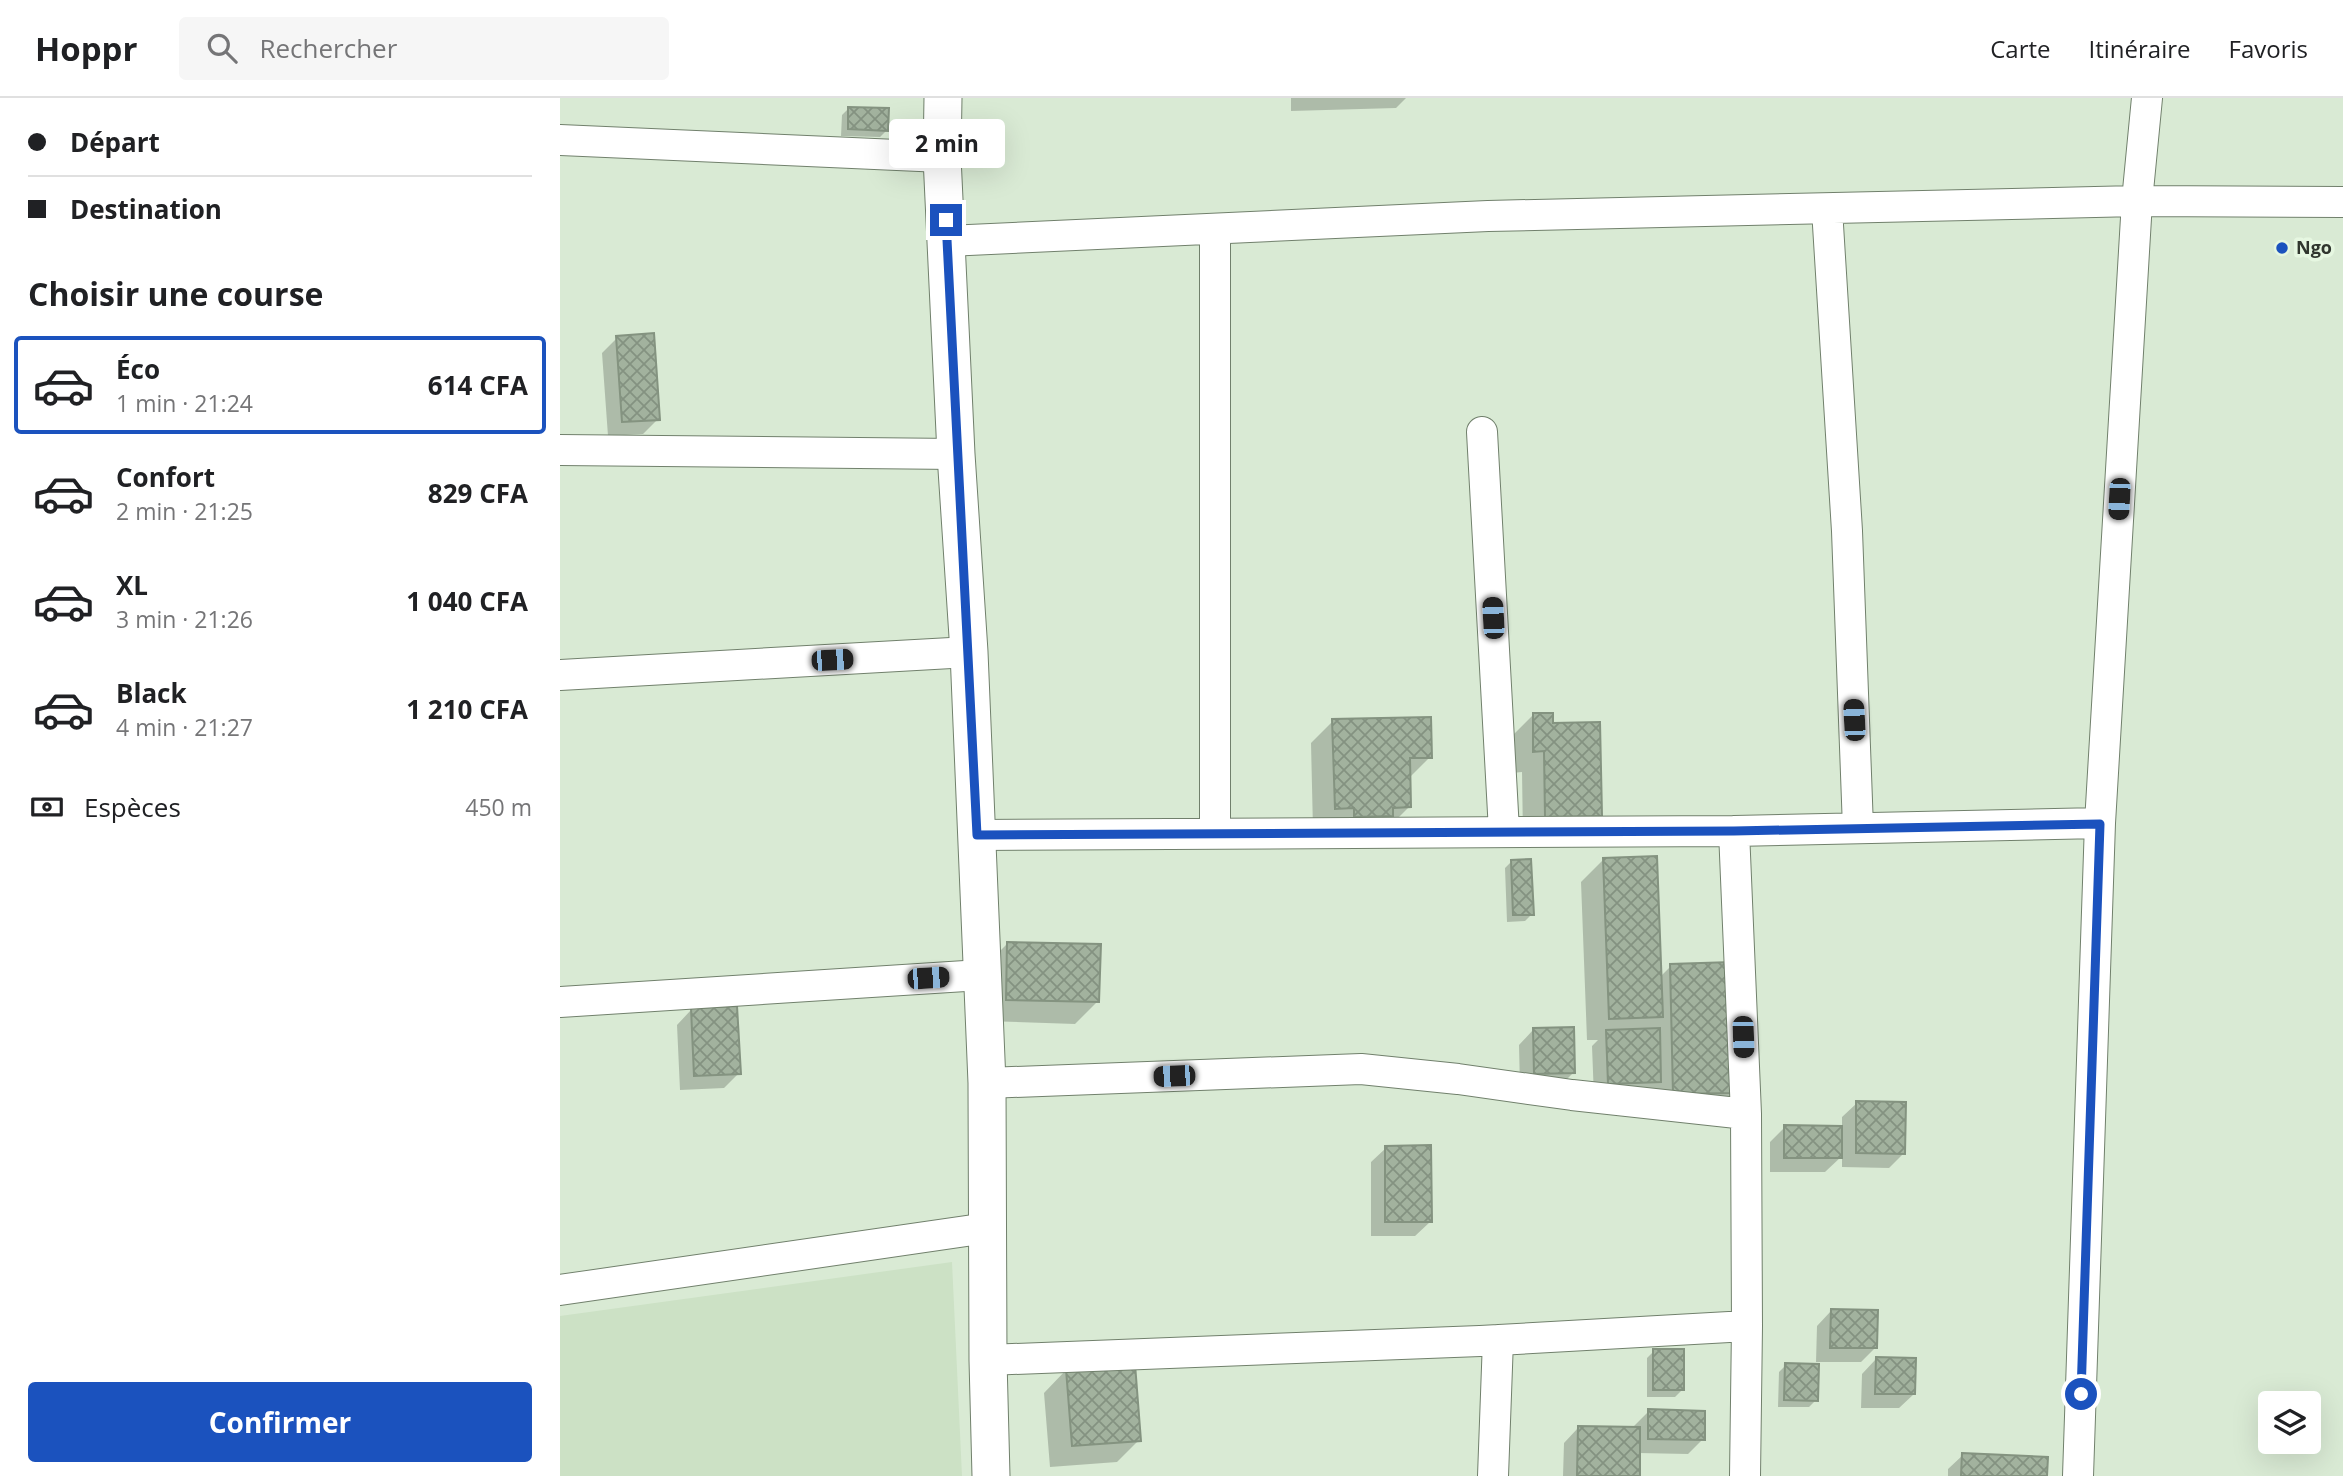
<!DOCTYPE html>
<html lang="fr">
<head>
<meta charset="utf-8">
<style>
	:root { --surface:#fff; --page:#f6f6f6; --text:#202124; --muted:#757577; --line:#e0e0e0; --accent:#1b52be }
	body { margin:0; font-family:"Open Sans",sans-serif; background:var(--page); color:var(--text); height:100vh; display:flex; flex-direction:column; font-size:26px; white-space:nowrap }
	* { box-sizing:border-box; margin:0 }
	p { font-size:23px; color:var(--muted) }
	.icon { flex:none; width:38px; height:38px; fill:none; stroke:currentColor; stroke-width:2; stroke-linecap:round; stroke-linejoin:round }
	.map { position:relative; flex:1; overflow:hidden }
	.sheet { display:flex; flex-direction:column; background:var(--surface); width:560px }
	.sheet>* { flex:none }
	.banner { display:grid; align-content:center; height:154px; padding:0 28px; background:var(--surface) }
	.controls { position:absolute; left:1698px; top:1293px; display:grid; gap:14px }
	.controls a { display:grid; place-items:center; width:63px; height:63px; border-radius:7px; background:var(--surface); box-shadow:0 7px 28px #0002; font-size:35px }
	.end { position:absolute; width:32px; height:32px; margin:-16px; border:9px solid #1b52be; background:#fff; box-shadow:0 0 0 4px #fff }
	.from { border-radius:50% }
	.bubble { position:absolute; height:49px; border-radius:7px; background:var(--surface); box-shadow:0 7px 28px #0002; font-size:23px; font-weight:700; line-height:49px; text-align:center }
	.car { position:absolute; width:21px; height:42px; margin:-21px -10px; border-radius:9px; box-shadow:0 0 5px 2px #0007; background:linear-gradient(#222 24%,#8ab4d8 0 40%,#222 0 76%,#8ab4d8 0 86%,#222 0) }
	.banner b { display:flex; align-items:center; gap:24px; height:66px; font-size:26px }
	.banner b+b { border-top:2px solid var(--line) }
	.banner i { width:18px; height:18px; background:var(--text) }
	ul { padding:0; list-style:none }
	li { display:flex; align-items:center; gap:21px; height:98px; margin:0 14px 10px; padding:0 14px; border:4px solid transparent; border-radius:7px }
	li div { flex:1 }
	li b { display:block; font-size:26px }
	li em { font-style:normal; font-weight:700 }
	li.current { border-color:var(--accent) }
	li>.icon { width:63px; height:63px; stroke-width:1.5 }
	h2 { padding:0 28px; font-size:32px; line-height:84px }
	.pay { display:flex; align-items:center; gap:18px; height:77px; padding:0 28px; font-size:26px }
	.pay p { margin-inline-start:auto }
	.cta { display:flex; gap:14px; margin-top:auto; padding:14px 28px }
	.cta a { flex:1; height:80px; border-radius:7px; background:var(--accent); color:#fff; font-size:28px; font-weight:700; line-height:80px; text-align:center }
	header { display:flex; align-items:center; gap:42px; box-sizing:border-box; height:98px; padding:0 35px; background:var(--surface); border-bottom:2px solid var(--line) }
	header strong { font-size:33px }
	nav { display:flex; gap:38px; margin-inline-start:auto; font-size:24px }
	.search { width:490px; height:63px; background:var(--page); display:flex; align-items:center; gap:18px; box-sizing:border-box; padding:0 24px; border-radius:7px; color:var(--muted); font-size:26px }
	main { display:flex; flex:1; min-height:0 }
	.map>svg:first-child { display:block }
</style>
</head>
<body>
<header>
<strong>Hoppr</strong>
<div class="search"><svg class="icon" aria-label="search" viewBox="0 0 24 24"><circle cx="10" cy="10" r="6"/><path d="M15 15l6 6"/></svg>Rechercher</div>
<nav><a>Carte</a><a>Itinéraire</a><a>Favoris</a></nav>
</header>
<main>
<section class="sheet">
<div class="banner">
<b><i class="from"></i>Départ</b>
<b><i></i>Destination</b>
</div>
<h2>Choisir une course</h2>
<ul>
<li class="current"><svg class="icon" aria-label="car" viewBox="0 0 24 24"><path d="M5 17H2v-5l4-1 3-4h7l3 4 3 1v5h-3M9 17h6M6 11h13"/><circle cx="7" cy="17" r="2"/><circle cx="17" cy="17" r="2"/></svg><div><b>Éco</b><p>1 min · 21:24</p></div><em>614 CFA</em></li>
<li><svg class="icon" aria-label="car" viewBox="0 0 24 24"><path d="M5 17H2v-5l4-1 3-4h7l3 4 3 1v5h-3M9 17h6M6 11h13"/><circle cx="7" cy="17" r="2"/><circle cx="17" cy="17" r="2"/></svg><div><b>Confort</b><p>2 min · 21:25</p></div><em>829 CFA</em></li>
<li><svg class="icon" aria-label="car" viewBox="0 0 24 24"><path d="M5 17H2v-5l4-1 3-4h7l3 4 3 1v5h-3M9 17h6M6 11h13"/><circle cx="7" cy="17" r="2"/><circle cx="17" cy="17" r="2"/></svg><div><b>XL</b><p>3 min · 21:26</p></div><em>1 040 CFA</em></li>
<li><svg class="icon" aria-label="car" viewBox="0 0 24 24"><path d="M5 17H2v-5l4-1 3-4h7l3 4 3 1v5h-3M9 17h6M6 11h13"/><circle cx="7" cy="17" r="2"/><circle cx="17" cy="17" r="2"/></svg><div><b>Black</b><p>4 min · 21:27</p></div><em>1 210 CFA</em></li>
</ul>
<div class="pay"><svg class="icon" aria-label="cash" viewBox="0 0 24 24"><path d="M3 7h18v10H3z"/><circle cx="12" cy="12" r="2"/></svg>Espèces<p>450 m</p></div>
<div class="cta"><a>Confirmer</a></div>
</section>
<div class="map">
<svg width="1783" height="1378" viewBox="0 0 1783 1378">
	<defs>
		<pattern id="building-cross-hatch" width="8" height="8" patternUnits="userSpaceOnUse" patternTransform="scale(1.75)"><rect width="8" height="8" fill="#a2b29e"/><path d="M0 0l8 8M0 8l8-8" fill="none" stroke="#849281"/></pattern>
	</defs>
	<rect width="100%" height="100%" fill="#d9ead4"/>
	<!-- built -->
	<path fill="#cce1c5" d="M392,1164L402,1378H0V1218Z"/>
	<!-- shadow -->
	<path fill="#0003" d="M731,0H846L836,10L731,13Z
		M289,10L327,32L320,39L281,38L282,17Z
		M57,240L98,321L83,336L48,338L42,255Z
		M973,617L991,626L1040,718L1018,740H963L962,674L952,675L951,639Z
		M773,623L870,659L849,680V709L827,731L753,732L751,645Z
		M1043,762L1100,879L1111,868L1174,994L1151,1016L1034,1000L1032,948L1038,942H1027L1021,784Z
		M952,763L972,816L965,823L947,824L945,770Z
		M448,845L537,904L515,926L425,923L426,867Z
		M131,912L179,975L164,990L120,992L117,927Z
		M973,932L1014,974L999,989L960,990L959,947Z
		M1297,1005L1344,1055L1329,1070L1282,1069V1058L1265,1074H1210V1044L1225,1029L1282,1030V1019Z
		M826,1050L870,1124L855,1138H811V1064Z
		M1271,1213L1316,1249L1301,1264H1256L1257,1228Z
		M1094,1253L1122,1292L1115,1299H1087V1260Z
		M1316,1261L1354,1296L1339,1310H1301L1302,1276Z
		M1226,1267L1256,1302L1249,1309H1218L1219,1274Z
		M506,1272L579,1342L557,1364L490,1369L484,1295Z
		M1089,1313L1143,1341L1128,1356L1078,1355V1378H1003L1004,1345L1018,1330L1074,1331V1328Z
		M1403,1357L1486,1378H1388V1371Z"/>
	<!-- building -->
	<path fill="url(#building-cross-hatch)" stroke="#849380" stroke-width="2" d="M288,9L329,10L328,33L288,31Z
		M94,235L100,322L62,324L56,238Z
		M973,615H993V625L1040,624L1042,718L985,719L984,653L973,654Z
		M871,619L872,660H850L851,709L833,710V718L794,719V710L775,711L772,621Z
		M1097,758L1103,919L1049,921L1043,760Z
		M971,761L974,817H953L951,762Z
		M447,844L541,846L539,904L446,902Z
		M1172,864L1175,995L1113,996L1110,866Z
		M177,908L181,976L134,978L131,910Z
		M1014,929L1015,975L974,976L973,930Z
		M1100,930L1101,984L1048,986L1046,932Z
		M1296,1003L1346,1004L1345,1056L1296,1055Z
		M1224,1027L1282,1028V1060H1224Z
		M871,1047L872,1124H825V1048Z
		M1271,1211L1318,1212L1317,1250H1270Z
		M1093,1251H1124V1292H1093Z
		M1316,1259L1356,1260L1355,1296H1315Z
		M1225,1265L1259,1266L1258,1303L1224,1302Z
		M575,1266L581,1343L512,1348L506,1271Z
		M1088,1311L1145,1313V1342L1088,1341Z
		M1018,1328L1080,1329V1378H1017Z
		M1402,1355L1488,1359L1487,1378H1401Z"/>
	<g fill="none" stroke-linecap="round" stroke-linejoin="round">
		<!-- minor casing -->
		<g stroke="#71806c" stroke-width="32">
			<path id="minor" d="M0,42L382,59
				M1267,111L1287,433L1298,730
				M655,131V735
				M387,143L928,118L1577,103L1783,104
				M922,334L944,733
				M0,352L396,356
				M0,577L409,554
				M1174,733L1186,1016L1187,1228L1185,1378
				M417,737L1174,733L1540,725
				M0,904L421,877
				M427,985L801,971L898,981L1012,997L1186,1016
				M0,1192L427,1130
				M428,1262L920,1243L1187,1228
				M933,1378L938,1242
				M1518,1378L1540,725L1577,103L1587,0"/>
		</g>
		<!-- tertiary casing -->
		<g stroke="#71806c" stroke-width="39">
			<path id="tertiary" d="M383,0L382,59L396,356L409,554L427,985L428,1262L431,1378"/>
		</g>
		<!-- minor -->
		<use href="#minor" stroke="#fff" stroke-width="30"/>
		<!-- tertiary -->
		<use href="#tertiary" stroke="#fff" stroke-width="37"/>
	</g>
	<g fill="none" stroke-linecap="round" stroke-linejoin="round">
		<!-- route -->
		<path stroke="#1b52be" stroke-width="9" d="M386,122L417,737L1174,733L1540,726L1521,1296"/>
	</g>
	<!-- markers -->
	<circle fill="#1b52be" stroke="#e6f7e1" stroke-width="2.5" cx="1722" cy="150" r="7"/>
	<g text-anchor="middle" stroke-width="7" stroke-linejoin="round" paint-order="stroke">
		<!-- poi labels -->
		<g font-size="18" font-weight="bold" fill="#30362e" stroke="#e6f7e1" text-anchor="start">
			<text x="1736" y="156">Ngo</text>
		</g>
	</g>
</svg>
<div class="controls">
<a><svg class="icon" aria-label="layers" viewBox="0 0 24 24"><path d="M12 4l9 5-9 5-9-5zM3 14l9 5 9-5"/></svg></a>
</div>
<i class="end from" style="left:1521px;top:1296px"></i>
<i class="end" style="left:386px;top:122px"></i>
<div class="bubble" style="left:329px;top:21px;width:116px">2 min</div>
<i class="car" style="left:1559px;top:401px;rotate:183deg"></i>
<i class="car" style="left:933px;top:520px;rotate:357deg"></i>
<i class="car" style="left:272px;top:562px;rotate:87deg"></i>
<i class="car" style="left:1294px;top:622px;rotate:357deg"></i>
<i class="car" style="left:368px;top:880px;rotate:86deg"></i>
<i class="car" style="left:1183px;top:939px;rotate:178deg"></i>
<i class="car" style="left:614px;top:978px;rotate:268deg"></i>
</div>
</main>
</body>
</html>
